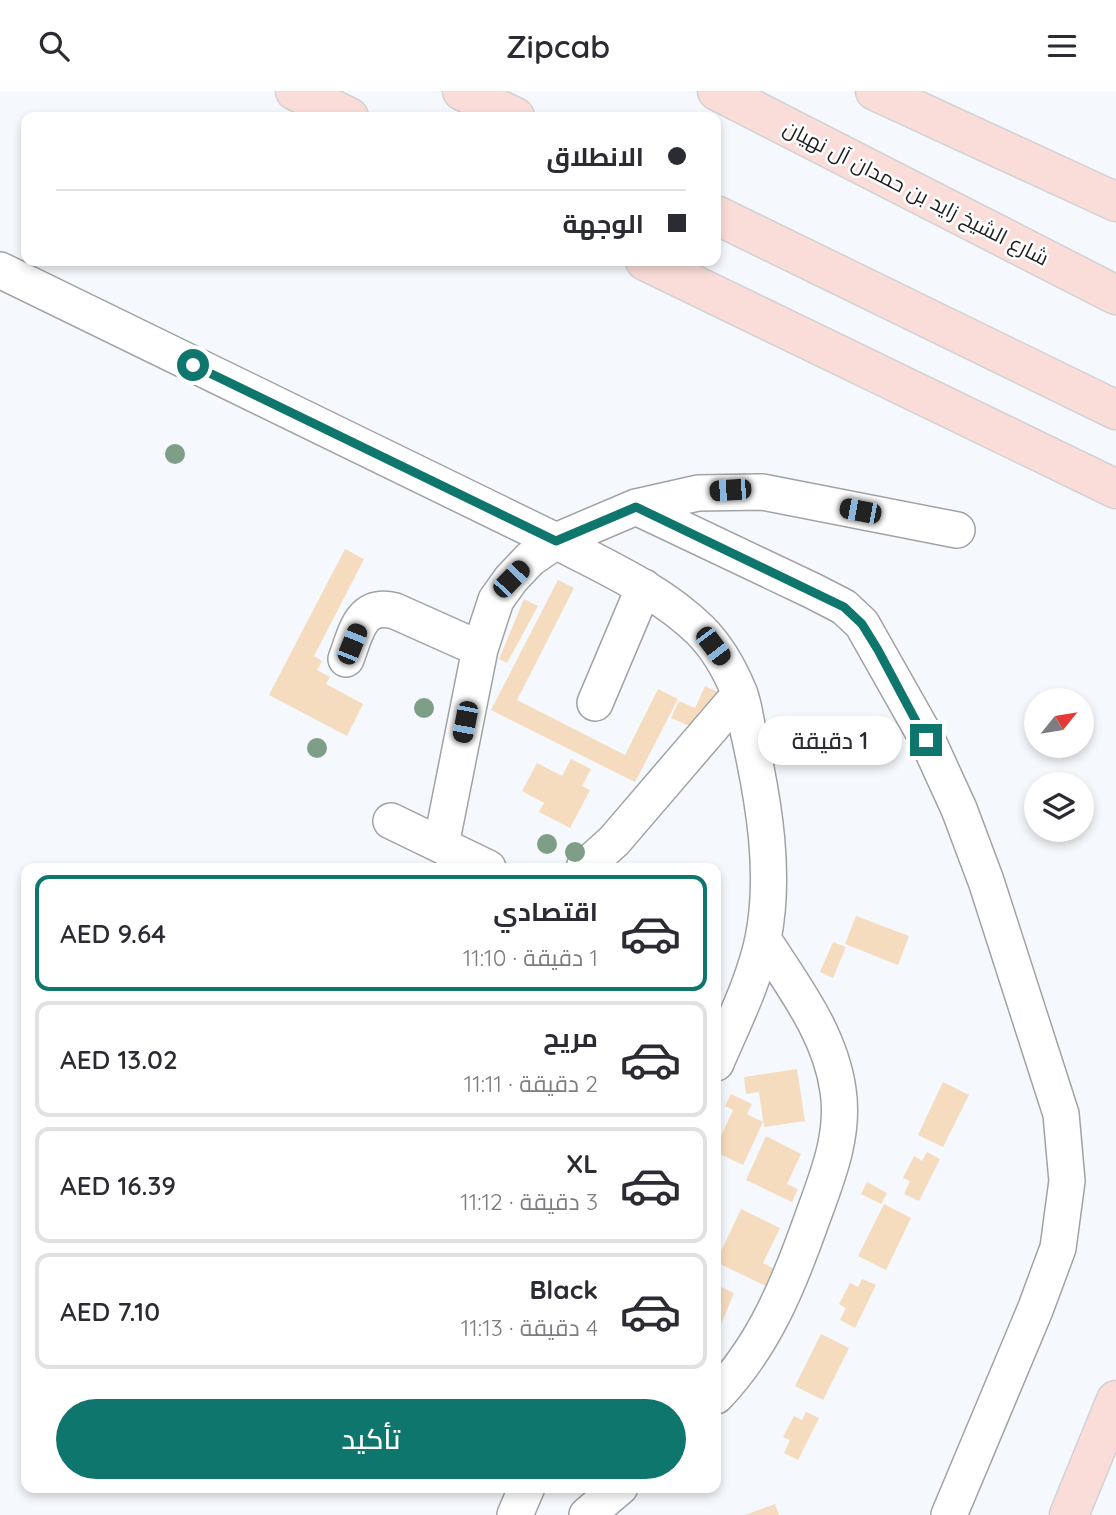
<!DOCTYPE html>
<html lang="ar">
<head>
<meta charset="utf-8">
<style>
	:root { --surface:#fff; --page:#f7f7f7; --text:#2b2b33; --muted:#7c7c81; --line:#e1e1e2; --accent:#0f766e }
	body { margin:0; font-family:Quicksand,Cairo,sans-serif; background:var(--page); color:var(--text); direction:rtl; height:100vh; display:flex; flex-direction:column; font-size:26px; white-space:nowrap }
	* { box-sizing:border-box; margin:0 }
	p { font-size:23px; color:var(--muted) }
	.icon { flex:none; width:38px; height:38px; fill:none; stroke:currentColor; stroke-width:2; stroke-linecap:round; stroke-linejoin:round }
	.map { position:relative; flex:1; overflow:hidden; direction:ltr }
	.sheet { position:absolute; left:21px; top:772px; width:700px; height:630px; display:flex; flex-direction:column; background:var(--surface); border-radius:14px; box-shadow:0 4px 10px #0003; direction:rtl }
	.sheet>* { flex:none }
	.banner { position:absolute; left:21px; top:21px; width:700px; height:154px; border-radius:14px; box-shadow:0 4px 10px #0003; direction:rtl; display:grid; align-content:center; height:154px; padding:0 35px; background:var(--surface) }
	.needle { width:46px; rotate:60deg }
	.fabs { position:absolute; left:1024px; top:597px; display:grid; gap:14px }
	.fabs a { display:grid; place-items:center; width:70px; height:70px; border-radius:50%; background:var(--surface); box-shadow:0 4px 10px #0003; font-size:35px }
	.end { position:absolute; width:32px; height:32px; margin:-16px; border:9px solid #0f766e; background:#fff; box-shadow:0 0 0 4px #fff }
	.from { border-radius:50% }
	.bubble { position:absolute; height:49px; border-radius:24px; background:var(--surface); box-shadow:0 4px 10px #0003; font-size:23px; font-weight:600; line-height:49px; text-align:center; direction:rtl }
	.car { position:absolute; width:21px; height:42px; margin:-21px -10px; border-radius:9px; box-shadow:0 0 5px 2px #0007; background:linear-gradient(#222 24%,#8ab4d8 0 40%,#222 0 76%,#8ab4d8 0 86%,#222 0) }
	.banner b { display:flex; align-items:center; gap:24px; height:66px; font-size:26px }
	.banner b+b { border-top:2px solid var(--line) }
	.banner i { width:18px; height:18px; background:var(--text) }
	ul { padding:12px 0 0; list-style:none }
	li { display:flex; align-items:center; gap:21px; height:116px; margin:0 14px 10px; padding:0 21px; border:4px solid var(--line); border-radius:14px }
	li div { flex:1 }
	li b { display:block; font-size:26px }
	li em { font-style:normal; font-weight:600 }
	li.on { border-color:var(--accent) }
	li>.icon { width:63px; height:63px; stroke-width:1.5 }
	.cta { display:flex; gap:14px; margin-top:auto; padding:14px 35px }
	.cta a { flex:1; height:80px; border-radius:42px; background:var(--accent); color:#fff; font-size:28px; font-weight:600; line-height:80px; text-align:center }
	header { display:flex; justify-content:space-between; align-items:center; height:91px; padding:0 35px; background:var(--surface); font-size:32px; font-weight:600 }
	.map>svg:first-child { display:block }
</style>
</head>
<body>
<header><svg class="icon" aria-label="menu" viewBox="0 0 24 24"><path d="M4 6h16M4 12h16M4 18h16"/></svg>Zipcab<svg class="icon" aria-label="search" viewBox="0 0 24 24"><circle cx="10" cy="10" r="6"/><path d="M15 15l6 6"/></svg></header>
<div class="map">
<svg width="1116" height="1424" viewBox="0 0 1116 1424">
	<rect width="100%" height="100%" fill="#f5f8fc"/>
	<!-- building -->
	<path fill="#f6dcbe" d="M345,458L364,468L314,565L322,570L317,579L330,586L326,593L363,613L347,645L269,604Z
		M558,489L574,497L517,609L625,664L658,598L678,608L635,691L491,619Z
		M524,508L538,515L507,572L499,568Z
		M705,595L718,601L709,624L699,620L692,636L671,627L679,610L695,617Z
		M571,668L591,678L582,695L590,699L570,737L539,721L544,712L522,700L537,672L562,685Z
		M856,825L909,845L898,874L845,853Z
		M833,851L846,856L833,887L820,881Z
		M797,978L805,1030L764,1036L759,1001L746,1003L744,986Z
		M943,991L969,1004L943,1056L918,1044Z
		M731,1003L752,1013L747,1023L763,1031L743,1074L716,1061V1056L733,1019L725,1015Z
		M766,1045L801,1063L787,1093L798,1098L792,1111L746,1089Z
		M927,1061L940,1068L919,1110L904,1103L910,1090L903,1087L914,1065L922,1070Z
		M867,1091L887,1102L881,1113L861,1103Z
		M884,1113L911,1127L886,1179L858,1165Z
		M741,1118L780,1137L763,1172L780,1181L772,1198L716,1171Z
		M862,1188L876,1194L855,1237L840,1229L846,1217L839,1213L850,1192L858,1196Z
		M721,1196L734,1202L720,1236L716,1234V1210Z
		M821,1243L849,1257L823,1309L795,1295Z
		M806,1321L819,1327L798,1369L784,1362L790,1349L783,1346L794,1325L802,1329Z
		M775,1413L779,1424H745Z"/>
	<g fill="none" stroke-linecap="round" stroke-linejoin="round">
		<!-- minor casing -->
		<g stroke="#a0a3a6" stroke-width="38">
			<path id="minor" d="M0,179L556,450C605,476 659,499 700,539C717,556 730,579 739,601C745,616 746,633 750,648C764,712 776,783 763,848C754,891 733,932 716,972
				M636,416L813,500L844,516L862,533L927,648L959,718L986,790L1061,1023L1067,1090L1058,1157L1035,1219L949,1424
				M346,568C356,542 360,511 395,520L480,558
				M595,612L644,496
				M391,730L488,777
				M441,754L480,558L496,509L511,488L530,468L556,450L636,416L698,402L762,401L957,439
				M584,777L614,750L740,603
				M716,1305C764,1255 789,1193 812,1128C827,1087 845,1044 838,999C830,942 793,895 763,848
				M515,1424L527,1396
				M587,1424L620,1396"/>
		</g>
		<!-- major casing -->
		<g stroke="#d2d2d2" stroke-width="41">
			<path id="major" d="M295,0L349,26
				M462,0L515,26
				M717,0L1116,204
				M875,0L1116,111
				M716,124L1116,319
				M645,170L1116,398
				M1069,1424L1116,1309"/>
		</g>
		<!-- minor -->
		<use href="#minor" stroke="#fff" stroke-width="35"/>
		<!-- major -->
		<use href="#major" stroke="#faddd9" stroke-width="38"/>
	</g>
	<!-- trees -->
	<g fill="#7e9e88">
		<circle cx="175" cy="363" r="10"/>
		<circle cx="424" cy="617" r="10"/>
		<circle cx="317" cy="657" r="10"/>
		<circle cx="547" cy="753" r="10"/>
		<circle cx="575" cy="761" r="10"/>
	</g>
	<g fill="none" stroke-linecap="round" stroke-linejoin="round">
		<!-- route -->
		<path stroke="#0f766e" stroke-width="9" d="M193,274L556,450L636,416L844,516L862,533L878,559L926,649"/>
	</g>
	<g text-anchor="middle" stroke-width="5" stroke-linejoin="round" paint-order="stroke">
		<!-- street labels -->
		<g font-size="21" fill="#1d1f20" stroke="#fff">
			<text transform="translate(916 102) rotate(27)" y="7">شارع الشيخ زايد بن حمدان آل نهيان</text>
		</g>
	</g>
</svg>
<div class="fabs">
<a><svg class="needle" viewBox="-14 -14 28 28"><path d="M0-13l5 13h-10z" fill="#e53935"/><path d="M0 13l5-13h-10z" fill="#7c7c81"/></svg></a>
<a><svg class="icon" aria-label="layers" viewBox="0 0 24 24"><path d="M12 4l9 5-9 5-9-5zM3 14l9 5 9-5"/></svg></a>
</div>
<i class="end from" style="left:193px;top:274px"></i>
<i class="end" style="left:926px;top:649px"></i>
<div class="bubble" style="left:758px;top:625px;width:144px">1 دقيقة</div>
<i class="car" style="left:730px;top:399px;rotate:266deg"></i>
<i class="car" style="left:860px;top:420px;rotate:281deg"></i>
<i class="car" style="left:511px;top:488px;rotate:44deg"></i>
<i class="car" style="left:352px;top:553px;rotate:22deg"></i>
<i class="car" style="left:713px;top:555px;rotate:143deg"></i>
<i class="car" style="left:465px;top:631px;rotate:191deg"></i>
<div class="banner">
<b><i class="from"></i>الانطلاق</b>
<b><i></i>الوجهة</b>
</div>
<section class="sheet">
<ul>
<li class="on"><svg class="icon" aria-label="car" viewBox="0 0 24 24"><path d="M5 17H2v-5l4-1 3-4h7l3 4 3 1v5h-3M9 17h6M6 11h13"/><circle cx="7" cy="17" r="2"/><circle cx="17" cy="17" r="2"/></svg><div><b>اقتصادي</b><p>1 دقيقة · 11:10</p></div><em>AED 9.64</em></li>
<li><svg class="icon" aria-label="car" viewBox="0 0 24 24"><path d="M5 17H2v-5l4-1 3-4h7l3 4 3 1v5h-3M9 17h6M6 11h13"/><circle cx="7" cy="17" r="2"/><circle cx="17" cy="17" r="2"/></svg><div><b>مريح</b><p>2 دقيقة · 11:11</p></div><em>AED 13.02</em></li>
<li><svg class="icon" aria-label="car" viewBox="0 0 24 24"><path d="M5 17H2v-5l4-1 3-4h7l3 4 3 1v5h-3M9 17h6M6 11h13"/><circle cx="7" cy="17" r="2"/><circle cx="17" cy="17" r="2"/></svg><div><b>XL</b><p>3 دقيقة · 11:12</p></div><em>AED 16.39</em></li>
<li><svg class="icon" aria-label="car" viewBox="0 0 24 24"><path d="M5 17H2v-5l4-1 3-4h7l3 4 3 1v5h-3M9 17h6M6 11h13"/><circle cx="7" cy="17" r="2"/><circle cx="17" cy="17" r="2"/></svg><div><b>Black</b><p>4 دقيقة · 11:13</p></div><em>AED 7.10</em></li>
</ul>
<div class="cta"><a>تأكيد</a></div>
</section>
</div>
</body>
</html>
